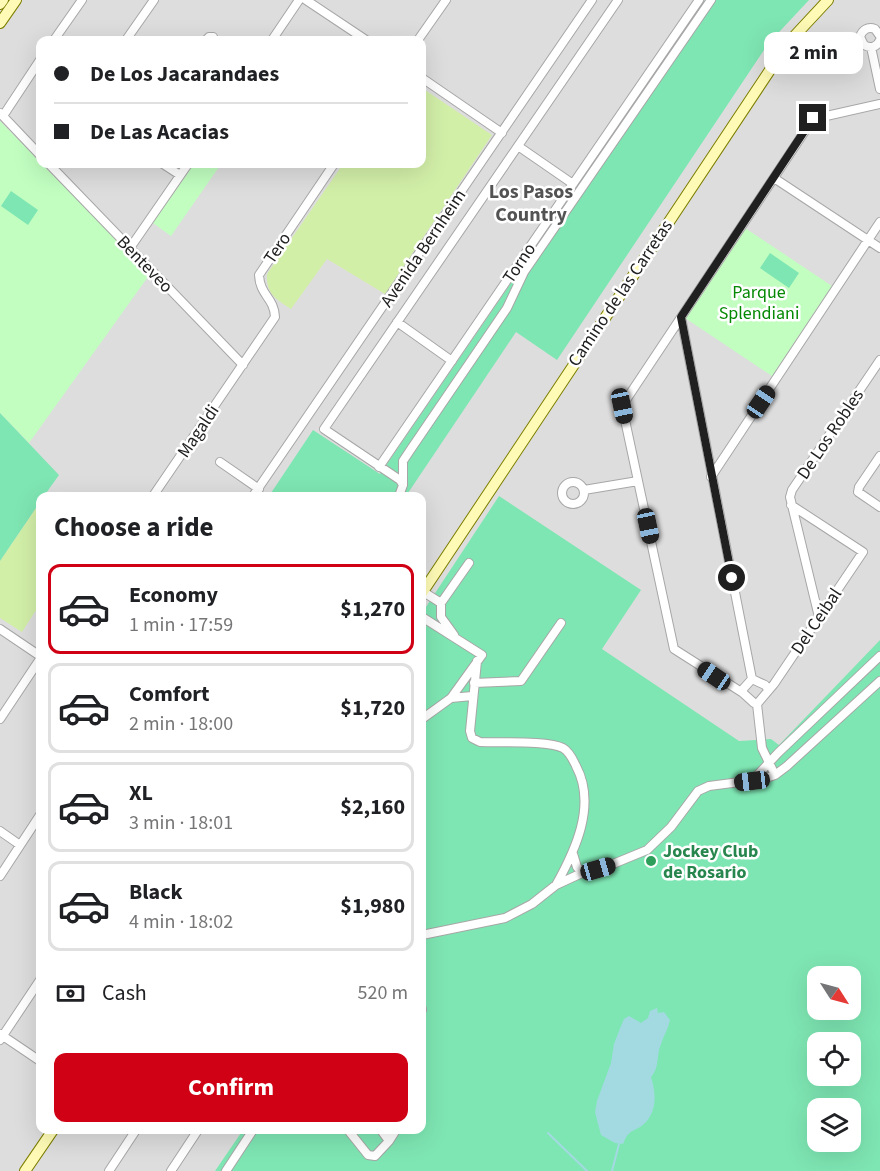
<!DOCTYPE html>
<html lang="en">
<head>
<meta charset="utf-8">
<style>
	:root { --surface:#fff; --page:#f6f6f6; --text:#202124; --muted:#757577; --line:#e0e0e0; --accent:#d00015 }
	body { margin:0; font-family:"Source Sans 3",sans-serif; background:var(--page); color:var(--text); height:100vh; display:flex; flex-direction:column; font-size:22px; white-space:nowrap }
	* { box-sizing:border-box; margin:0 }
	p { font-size:20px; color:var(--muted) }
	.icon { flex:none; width:33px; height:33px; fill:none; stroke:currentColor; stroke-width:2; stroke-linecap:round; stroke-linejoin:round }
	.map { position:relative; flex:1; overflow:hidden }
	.sheet { position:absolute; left:36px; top:492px; width:390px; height:642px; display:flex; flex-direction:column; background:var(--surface); border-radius:12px; box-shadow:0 6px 24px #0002 }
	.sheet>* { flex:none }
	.banner { position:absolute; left:36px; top:36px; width:390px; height:132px; border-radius:12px; box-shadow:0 6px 24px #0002; display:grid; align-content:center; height:132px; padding:0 18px; background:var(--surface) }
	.needle { width:39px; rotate:126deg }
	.buttons { position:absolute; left:807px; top:966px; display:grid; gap:12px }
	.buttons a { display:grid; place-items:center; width:54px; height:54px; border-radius:12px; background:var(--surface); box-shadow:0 6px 24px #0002; font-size:30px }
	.end { position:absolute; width:27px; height:27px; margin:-14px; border:8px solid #202020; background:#fff; box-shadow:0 0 0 3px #fff }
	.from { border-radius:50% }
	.bubble { position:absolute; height:42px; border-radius:12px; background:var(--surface); box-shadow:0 6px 24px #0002; font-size:20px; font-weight:700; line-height:42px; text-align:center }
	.car { position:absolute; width:18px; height:36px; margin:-18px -9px; border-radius:8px; box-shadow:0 0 4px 2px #0007; background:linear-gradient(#222 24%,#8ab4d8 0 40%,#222 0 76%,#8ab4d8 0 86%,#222 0) }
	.banner b { display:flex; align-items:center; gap:21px; height:57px; font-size:22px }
	.banner b+b { border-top:2px solid var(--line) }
	.banner i { width:15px; height:15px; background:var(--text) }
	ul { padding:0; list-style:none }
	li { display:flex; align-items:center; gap:18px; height:90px; margin:0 12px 9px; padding:0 6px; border:3px solid var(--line); border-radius:12px }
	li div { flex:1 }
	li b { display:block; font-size:22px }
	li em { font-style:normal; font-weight:700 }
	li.current { border-color:var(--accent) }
	li>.icon { width:54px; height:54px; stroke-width:1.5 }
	h2 { padding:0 18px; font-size:27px; line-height:72px }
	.pay { display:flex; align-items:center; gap:15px; height:66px; padding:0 18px; font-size:22px }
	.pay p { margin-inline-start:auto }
	.cta { display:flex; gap:12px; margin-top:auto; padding:12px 18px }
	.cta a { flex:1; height:69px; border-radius:12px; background:var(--accent); color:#fff; font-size:24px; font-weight:700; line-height:69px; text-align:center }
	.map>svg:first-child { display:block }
</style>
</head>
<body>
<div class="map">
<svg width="880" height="1171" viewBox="0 0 880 1171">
	<rect width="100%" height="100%" fill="#f1ece5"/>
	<!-- residential -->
	<path fill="#dedddd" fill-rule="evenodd" d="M0,0H880V1171H0ZM40,40H422V164H40ZM40,496H422V1130H40ZM818,976H850V1010H818ZM818,1042H850V1076H818ZM818,1108H850V1142H818Z"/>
	<!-- grass -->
	<path fill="#d2efa8" d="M422,88L492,135L385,294L327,259L291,309C276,299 266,294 267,274L343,164H422Z
		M40,502V604L22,632L0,618V561Z"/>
	<!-- park -->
	<path fill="#c1fec0" d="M0,121L150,274L29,443L0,413Z
		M194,164H221L171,236L153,223Z
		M745,228L832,286L772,376L685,318Z"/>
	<!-- pitch -->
	<path fill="#7ee6b3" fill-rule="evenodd" d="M705,0H809L768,44L557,360L516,332L406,496H269L313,430L380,474Z
		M11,191L38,210L28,225L1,206Z
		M770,253L799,273L789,288L760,268Z
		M0,413L59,475L44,496H40V502L0,561Z
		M499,496L641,590L602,649L739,741L771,739L779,745L880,640V1171H215L243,1130H422V613ZM818,976H850V1010H818ZM818,1042H850V1076H818ZM818,1108H850V1142H818Z"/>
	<!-- water -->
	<path fill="#a3dae2" d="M657,1008L658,1013L664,1012L670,1020C668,1029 664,1035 661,1044C656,1055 660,1067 651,1077C656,1093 657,1109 646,1122C636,1133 630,1126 623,1144L615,1143L601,1135L595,1112L597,1101L611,1063L614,1044L621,1026L624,1019L629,1016L641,1023L648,1018L650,1011Z"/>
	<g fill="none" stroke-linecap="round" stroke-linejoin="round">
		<!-- stream -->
		<path stroke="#a3dae2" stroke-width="2" d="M548,1133L587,1171
			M612,1171L619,1144"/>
		<!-- street casing -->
		<g stroke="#a7a7a7" stroke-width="10">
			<path id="street" d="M306,0L366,40
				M880,36L875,29C868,26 862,30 860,37L864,45C871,49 877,47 880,40
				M54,40L82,0
				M126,40L154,0
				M206,40L209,37H213
				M272,40L299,0
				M418,40L446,0
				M871,47L880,89
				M422,78L502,133
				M0,113L40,155
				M3,116L40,60
				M518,146L573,184
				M49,164L243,365
				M163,164L180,175
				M774,178L880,248
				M130,248L188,164
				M681,317L752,679
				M397,322L452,361
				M880,456L859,487L858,492L880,507
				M220,462L259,489
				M379,467L699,0
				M711,477L880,222
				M562 493a11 11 0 1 1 22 0a11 11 0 1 1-22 0Z
				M403,485V461L411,449L507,308L524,272L711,0
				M584,490L638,481
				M153,496L275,317C274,297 260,296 259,275L334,164
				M253,496L592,0
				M399,496L403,485L400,480L324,429L618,0
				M422,591L441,603
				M422,617L482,655L451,698
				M819,617L790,497L792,490L880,360
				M0,629L40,656
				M454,635L441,617V603L469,563
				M477,661L470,731L472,738L480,742C499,743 548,740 563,748C570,752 573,760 576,766C597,805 575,851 556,885
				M474,683L521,681L561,623
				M743,693V689L752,679L765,685L768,689
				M757,704L754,703L743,693L674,649L622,406L813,119L880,104
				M757,704L774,684L863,552L791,505
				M757,704L762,748L775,775
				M0,719L40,659
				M422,719L451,698L472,696
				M752,781L778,753L880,656
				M0,831L20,845
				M573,854L577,867L582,873
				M0,876L40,815
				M422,935L505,918L532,904L556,885L582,873L613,864L647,850L671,827L698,791L709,786L763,779L775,775L787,766L880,681
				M422,1010V1009
				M0,1034L40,1061
				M0,1040L40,980
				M348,1130L368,1155L375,1156L389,1141L396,1130
				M381,1130L389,1141
				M109,1171L136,1130
				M171,1171L198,1130
				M226,1171L253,1130"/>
		</g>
		<!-- secondary casing -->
		<g stroke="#7d7e00" stroke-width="12">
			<path id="secondary" d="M0,4L3,0
				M0,23L16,0
				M422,593L788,43L828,0
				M25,1171L53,1130"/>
		</g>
		<!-- street -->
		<use href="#street" stroke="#fff" stroke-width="8"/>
		<!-- secondary -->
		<use href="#secondary" stroke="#fffbb6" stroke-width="10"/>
	</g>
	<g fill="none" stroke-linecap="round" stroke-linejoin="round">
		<!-- route -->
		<path stroke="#202020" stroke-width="8" d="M732,578L681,317L813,118"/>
	</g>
	<!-- markers -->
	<circle fill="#2e9e5b" stroke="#fff" stroke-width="2" cx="651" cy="861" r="6"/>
	<g text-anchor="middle" stroke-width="5" stroke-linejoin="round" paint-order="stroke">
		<!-- street labels -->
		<g font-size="18" fill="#202020" stroke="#fff">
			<text transform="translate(277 248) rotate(-56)" y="6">Tero</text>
			<text transform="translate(423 248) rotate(-56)" y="6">Avenida Bernheim</text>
			<text transform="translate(519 263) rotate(-56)" y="6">Torno</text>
			<text transform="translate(145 264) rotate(46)" y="6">Benteveo</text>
			<text transform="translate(620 293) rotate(-56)" y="6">Camino de las Carretas</text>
			<text transform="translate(198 431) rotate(-56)" y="6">Magaldi</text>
			<text transform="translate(830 434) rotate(-56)" y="6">De Los Robles</text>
			<text transform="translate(816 621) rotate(-56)" y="6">Del Ceibal</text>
		</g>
		<!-- park labels -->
		<g font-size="18" fill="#058903" stroke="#fff">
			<text x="759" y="298">Parque<tspan x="759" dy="21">Splendiani</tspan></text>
		</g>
		<!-- leisure labels -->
		<g font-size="18" font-weight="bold" fill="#27864d" stroke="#fff" text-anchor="start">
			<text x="663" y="857">Jockey Club<tspan x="663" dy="21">de Rosario</tspan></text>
		</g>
		<!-- neighbourhood labels -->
		<g font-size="20" font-weight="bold" fill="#535353" stroke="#fff">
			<text x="531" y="198">Los Pasos<tspan x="531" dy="23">Country</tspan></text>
		</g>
	</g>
</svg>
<div class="buttons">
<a><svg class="needle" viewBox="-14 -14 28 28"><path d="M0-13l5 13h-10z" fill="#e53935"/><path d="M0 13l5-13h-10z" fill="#757577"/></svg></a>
<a><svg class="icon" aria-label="locate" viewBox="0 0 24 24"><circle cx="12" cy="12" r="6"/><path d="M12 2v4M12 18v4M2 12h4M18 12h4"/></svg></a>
<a><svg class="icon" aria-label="layers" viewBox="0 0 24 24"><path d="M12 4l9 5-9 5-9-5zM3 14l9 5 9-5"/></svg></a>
</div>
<i class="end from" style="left:732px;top:578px"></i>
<i class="end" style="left:813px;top:118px"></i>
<div class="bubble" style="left:764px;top:32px;width:99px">2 min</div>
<i class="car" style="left:761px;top:402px;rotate:34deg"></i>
<i class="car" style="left:622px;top:406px;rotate:168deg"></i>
<i class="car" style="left:648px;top:526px;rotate:168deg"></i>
<i class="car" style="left:714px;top:676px;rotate:304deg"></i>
<i class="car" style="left:752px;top:781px;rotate:263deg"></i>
<i class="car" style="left:598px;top:869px;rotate:74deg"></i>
<div class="banner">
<b><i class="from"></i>De Los Jacarandaes</b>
<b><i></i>De Las Acacias</b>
</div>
<section class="sheet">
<h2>Choose a ride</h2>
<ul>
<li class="current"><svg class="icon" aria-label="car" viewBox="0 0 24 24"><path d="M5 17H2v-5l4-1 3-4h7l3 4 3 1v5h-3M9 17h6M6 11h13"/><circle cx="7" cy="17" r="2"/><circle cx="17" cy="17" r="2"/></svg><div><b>Economy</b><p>1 min · 17:59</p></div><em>$1,270</em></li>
<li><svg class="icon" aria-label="car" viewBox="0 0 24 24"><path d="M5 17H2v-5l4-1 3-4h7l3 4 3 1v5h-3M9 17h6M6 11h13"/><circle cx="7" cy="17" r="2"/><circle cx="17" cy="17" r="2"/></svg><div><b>Comfort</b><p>2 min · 18:00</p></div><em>$1,720</em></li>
<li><svg class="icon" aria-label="car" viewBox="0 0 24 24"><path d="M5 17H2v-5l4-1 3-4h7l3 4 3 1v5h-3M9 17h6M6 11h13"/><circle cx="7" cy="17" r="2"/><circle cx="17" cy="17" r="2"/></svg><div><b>XL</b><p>3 min · 18:01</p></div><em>$2,160</em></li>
<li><svg class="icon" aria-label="car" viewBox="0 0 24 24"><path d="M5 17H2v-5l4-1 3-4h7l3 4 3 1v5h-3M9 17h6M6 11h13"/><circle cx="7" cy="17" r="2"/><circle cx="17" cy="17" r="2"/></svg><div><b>Black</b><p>4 min · 18:02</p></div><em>$1,980</em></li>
</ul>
<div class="pay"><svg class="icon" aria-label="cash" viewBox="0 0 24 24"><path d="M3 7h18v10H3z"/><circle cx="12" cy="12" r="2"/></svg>Cash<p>520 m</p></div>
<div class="cta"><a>Confirm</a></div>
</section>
</div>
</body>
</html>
